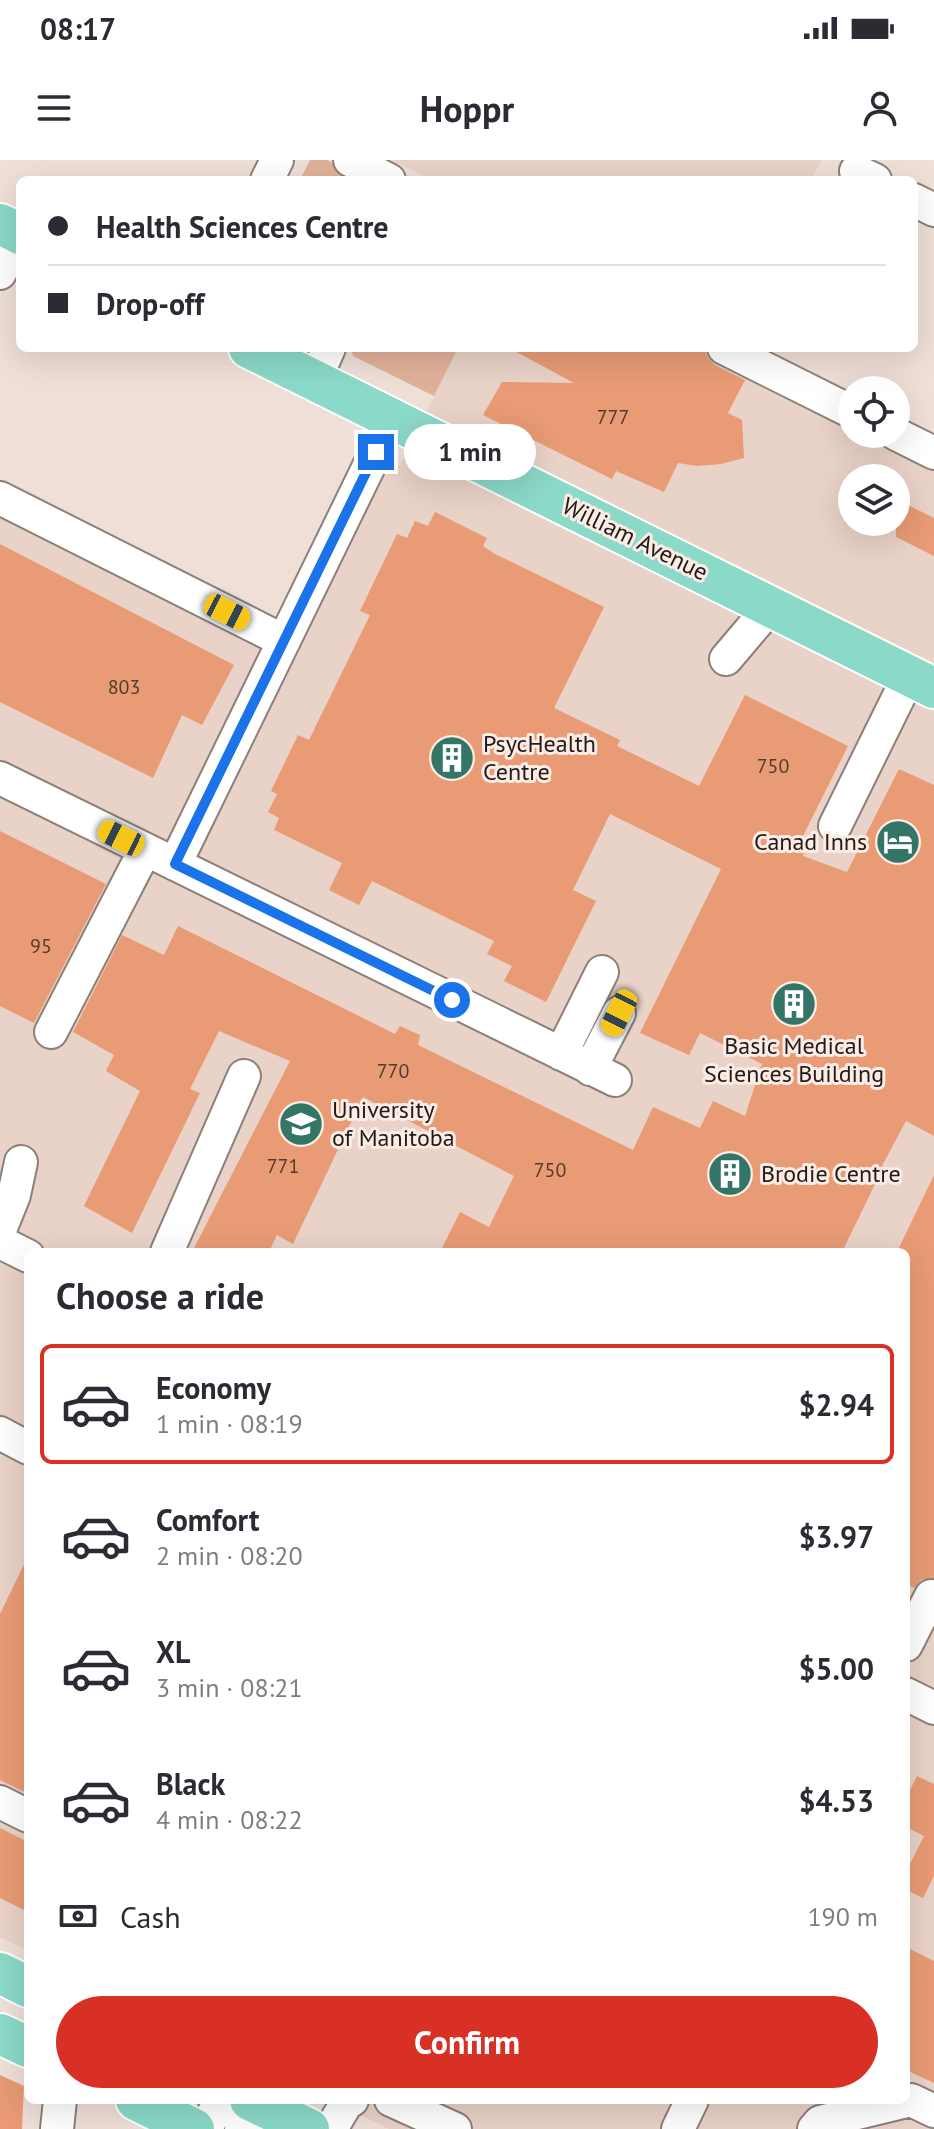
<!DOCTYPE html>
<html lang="en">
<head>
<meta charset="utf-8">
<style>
	:root { --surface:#fff; --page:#f2f2f3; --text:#2b2b33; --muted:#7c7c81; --line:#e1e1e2; --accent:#d93025 }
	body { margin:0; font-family:"PT Sans",sans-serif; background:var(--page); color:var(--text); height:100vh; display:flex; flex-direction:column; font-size:30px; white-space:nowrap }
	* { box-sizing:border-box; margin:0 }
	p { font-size:26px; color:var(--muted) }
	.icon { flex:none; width:44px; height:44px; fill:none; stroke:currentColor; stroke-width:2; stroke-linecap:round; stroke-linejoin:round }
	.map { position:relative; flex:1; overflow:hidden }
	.drawer { position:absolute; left:24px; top:1088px; width:886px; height:856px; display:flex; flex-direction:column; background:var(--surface); border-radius:12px; box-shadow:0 8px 32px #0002 }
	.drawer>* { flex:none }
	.guide { position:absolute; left:16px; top:16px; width:902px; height:176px; border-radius:12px; box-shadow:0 8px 32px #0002; display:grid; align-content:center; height:176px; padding:0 32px; background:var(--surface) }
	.buttons { position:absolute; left:838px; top:216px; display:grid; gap:16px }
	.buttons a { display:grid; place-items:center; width:72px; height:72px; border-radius:50%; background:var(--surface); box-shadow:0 8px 32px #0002; font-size:40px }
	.end { position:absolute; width:36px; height:36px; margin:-18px; border:10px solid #1a73e8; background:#fff; box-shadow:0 0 0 4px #fff }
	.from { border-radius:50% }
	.bubble { position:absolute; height:56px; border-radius:28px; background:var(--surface); box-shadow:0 8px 32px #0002; font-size:26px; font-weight:700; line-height:56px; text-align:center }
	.car { position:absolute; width:24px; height:48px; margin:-24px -12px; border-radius:10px; box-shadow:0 0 6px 2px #0007; background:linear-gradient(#f5c518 24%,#345 0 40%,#f5c518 0 76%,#345 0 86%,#f5c518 0) }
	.guide b { display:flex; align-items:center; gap:28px; height:76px; font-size:30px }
	.guide b+b { border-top:2px solid var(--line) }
	.guide i { width:20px; height:20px; background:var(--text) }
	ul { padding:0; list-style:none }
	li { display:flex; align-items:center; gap:24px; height:120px; margin:0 16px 12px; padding:0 16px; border:4px solid transparent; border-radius:12px }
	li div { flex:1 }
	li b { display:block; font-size:30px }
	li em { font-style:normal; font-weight:700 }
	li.active { border-color:var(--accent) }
	li>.icon { width:72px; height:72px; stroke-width:1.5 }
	h2 { padding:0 32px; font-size:36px; line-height:96px }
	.pay { display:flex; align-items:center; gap:20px; height:88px; padding:0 32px; font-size:30px }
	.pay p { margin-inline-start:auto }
	.cta { display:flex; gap:16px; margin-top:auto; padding:16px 32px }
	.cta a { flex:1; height:92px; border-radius:48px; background:var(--accent); color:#fff; font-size:32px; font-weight:700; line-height:92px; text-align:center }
	.status { display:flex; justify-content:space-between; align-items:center; height:56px; padding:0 40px; background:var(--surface); direction:ltr }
	.status svg { height:22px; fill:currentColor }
	header { display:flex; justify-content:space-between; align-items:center; height:104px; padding:0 32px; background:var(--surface); font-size:36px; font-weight:700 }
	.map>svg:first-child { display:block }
</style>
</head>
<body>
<div class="status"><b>08:17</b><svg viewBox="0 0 49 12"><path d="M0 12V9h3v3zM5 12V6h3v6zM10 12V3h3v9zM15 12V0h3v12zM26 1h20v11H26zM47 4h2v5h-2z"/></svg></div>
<header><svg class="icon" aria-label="menu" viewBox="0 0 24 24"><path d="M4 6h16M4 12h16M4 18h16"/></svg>Hoppr<svg class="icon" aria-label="person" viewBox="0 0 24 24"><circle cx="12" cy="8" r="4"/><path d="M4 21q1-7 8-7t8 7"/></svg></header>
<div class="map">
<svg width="934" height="1969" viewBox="0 0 934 1969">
	<rect width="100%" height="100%" fill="#eedfd7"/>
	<!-- built -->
	<path fill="#e9d2c7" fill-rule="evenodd" d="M391,0H822L811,20H432Z
		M458,188H706L852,259V274H884L934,298V1969H389L330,1940H906V1092H28V1791L0,1777V338L284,487L377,295L400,305ZM852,318H896V362H852Z"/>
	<!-- green -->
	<path fill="#e0b199" d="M310,0H327L367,20H300Z
		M350,188H458L434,236L353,196Z"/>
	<!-- building -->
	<path fill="#e89b74" d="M509,188H704L708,198L715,205L745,220L728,253L742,260L744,298L721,304L697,306L678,303L664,332L616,311L612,319L483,255L502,222L574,223Z
		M896,339L934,358V396L896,377Z
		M435,352L487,378L483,386L495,394L604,447L554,548L620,580L617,586L699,626L745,535L848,586L802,678L808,682L803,696L847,712L899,609L934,625V976L906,961L875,1019L877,1020L842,1092H440L460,1052L489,1067L514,1016L363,937L293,1084L277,1075L269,1092H192L290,901L219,871L190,929L200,933L132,1073L84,1046L140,931L106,911L114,895L73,872L122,775L164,795L178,766L395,874L400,866L411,871L420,875L418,885L633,990L653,947L700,968L713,941L745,956L762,904L700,873L689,895L640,873L721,709L610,654L573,730L596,741L546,842L504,821L512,806L487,794L494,781L372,721L359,745L329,730L342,703L274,670L279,658L268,652L277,634L271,631L298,575L309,580L370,455L360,451L397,374L407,378L415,361L428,366Z
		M0,384L234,505L202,565L182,555L153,618L0,542Z
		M0,671L106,724L34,863L0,846Z
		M934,1015V1418L921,1420L914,1428L906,1424V1092H897Z
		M28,1396V1634L0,1620V1454Z
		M917,1616L934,1624V1716L923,1738L906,1730V1712L924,1676L906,1667V1638Z
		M0,1668L28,1682V1752L0,1738Z
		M906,1787L934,1801V1923L906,1910Z
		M0,1915L24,1926L22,1969H0Z"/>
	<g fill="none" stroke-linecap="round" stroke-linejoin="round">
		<!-- minor casing -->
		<g stroke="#8d7f79" stroke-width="36">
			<path id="minor" d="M350,0L389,20
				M856,11L875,20
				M267,20L277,0
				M914,40L934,50
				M0,113L20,74
				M724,188L852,252
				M315,220L329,188
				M896,274L934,293
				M0,338L284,481
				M726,499L770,447
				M0,618L615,920
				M835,666L904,526L901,512
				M175,704L392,259
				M51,872L145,690
				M561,894L602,812
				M590,909L619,853
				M0,1070L14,1035L21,1002
				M0,1082L28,1096
				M167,1092L244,916
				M0,1273L28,1288
				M906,1485L931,1436
				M906,1534L934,1548
				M0,1642L28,1656
				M391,1940L455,1969
				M57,1969L60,1940
				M206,1969L220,1940
				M241,1969L255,1940
				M331,1969L346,1944L352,1940
				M678,1969L692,1940
				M814,1969L820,1962L911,1940L934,1951"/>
		</g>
		<!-- major casing -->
		<g stroke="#fff" stroke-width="44">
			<path id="major" d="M0,64L20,74
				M249,188L934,528
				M0,1813L28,1827
				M0,1874L28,1887
				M136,1940L194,1969
				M250,1940L309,1969"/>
		</g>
		<!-- minor -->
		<use href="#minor" stroke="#fff" stroke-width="32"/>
		<!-- major -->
		<use href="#major" stroke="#8bd9c8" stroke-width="40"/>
	</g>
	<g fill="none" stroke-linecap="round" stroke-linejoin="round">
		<!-- route -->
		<path stroke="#1a73e8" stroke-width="10" d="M376,292L175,704L452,840"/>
	</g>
	<!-- icons -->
	<defs>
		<g id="building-disc" transform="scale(2.3)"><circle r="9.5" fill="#337566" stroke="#fcece5"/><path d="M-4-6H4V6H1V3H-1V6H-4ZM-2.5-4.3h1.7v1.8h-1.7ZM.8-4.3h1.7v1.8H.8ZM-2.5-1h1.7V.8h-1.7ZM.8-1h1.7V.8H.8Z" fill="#fff"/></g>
		<g id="hotel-disc" transform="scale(2.3)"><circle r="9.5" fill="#337566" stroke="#fcece5"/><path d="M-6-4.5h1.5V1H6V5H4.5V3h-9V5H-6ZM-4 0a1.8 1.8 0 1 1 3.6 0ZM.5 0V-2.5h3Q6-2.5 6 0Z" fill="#fff"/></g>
		<g id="university-disc" transform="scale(2.3)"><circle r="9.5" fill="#337566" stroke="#fcece5"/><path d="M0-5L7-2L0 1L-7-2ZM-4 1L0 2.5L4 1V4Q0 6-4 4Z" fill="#fff"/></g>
	</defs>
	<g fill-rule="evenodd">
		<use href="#building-disc" x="452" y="598"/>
		<use href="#hotel-disc" x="898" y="682"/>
		<use href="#building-disc" x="794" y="844"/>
		<use href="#university-disc" x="301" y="964"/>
		<use href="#building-disc" x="730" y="1014"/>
	</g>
	<g text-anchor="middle" stroke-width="6" stroke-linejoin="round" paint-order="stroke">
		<!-- number labels -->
		<g font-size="20" fill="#523b2f">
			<text x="613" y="264">777</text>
			<text x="124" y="534">803</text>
			<text x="773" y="613">750</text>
			<text x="41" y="793">95</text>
			<text x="393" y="918">770</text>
			<text x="283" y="1013">771</text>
			<text x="550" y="1017">750</text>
		</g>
		<!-- street labels -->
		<g font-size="24" fill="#201b18" stroke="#fcece5">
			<text transform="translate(635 379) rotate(26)" y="8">William Avenue</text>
		</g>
		<!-- poi labels -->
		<g font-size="24" fill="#201b18" stroke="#fcece5" text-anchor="start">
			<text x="483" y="592">PsycHealth<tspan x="483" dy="28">Centre</tspan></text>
			<text x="867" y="690" text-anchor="end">Canad Inns</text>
			<text x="794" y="894" text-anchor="middle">Basic Medical<tspan x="794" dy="28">Sciences Building</tspan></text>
			<text x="332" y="958">University<tspan x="332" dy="28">of Manitoba</tspan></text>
			<text x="761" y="1022">Brodie Centre</text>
		</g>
	</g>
</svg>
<div class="buttons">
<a><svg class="icon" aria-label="locate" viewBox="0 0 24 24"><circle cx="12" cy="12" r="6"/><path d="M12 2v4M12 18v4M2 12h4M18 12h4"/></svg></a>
<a><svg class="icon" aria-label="layers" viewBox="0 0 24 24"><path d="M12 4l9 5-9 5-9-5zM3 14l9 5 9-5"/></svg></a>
</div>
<i class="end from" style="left:452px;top:840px"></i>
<i class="end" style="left:376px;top:292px"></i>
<div class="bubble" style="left:404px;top:264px;width:132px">1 min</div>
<i class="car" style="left:227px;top:452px;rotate:117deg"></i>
<i class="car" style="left:121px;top:678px;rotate:296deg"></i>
<i class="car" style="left:619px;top:853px;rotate:207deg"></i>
<div class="guide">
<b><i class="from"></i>Health Sciences Centre</b>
<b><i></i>Drop-off</b>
</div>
<section class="drawer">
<h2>Choose a ride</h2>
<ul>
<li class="active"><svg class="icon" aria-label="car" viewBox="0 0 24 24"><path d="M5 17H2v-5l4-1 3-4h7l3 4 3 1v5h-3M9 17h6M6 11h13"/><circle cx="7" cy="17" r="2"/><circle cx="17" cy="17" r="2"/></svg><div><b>Economy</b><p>1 min · 08:19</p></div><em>$2.94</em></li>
<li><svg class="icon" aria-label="car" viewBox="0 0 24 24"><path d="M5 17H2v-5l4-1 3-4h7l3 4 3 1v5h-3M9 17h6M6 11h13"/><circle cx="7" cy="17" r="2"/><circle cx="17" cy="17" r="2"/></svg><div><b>Comfort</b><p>2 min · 08:20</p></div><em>$3.97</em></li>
<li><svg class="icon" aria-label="car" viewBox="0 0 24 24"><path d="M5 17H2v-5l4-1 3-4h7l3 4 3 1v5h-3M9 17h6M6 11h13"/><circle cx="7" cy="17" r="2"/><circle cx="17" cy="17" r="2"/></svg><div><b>XL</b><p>3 min · 08:21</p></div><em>$5.00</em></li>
<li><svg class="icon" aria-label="car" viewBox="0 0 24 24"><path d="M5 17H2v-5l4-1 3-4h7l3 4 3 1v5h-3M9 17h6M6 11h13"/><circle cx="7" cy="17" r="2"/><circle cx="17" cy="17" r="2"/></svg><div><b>Black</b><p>4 min · 08:22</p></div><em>$4.53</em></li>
</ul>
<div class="pay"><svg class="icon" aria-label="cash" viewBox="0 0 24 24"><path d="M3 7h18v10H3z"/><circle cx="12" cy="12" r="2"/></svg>Cash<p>190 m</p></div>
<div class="cta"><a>Confirm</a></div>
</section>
</div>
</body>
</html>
